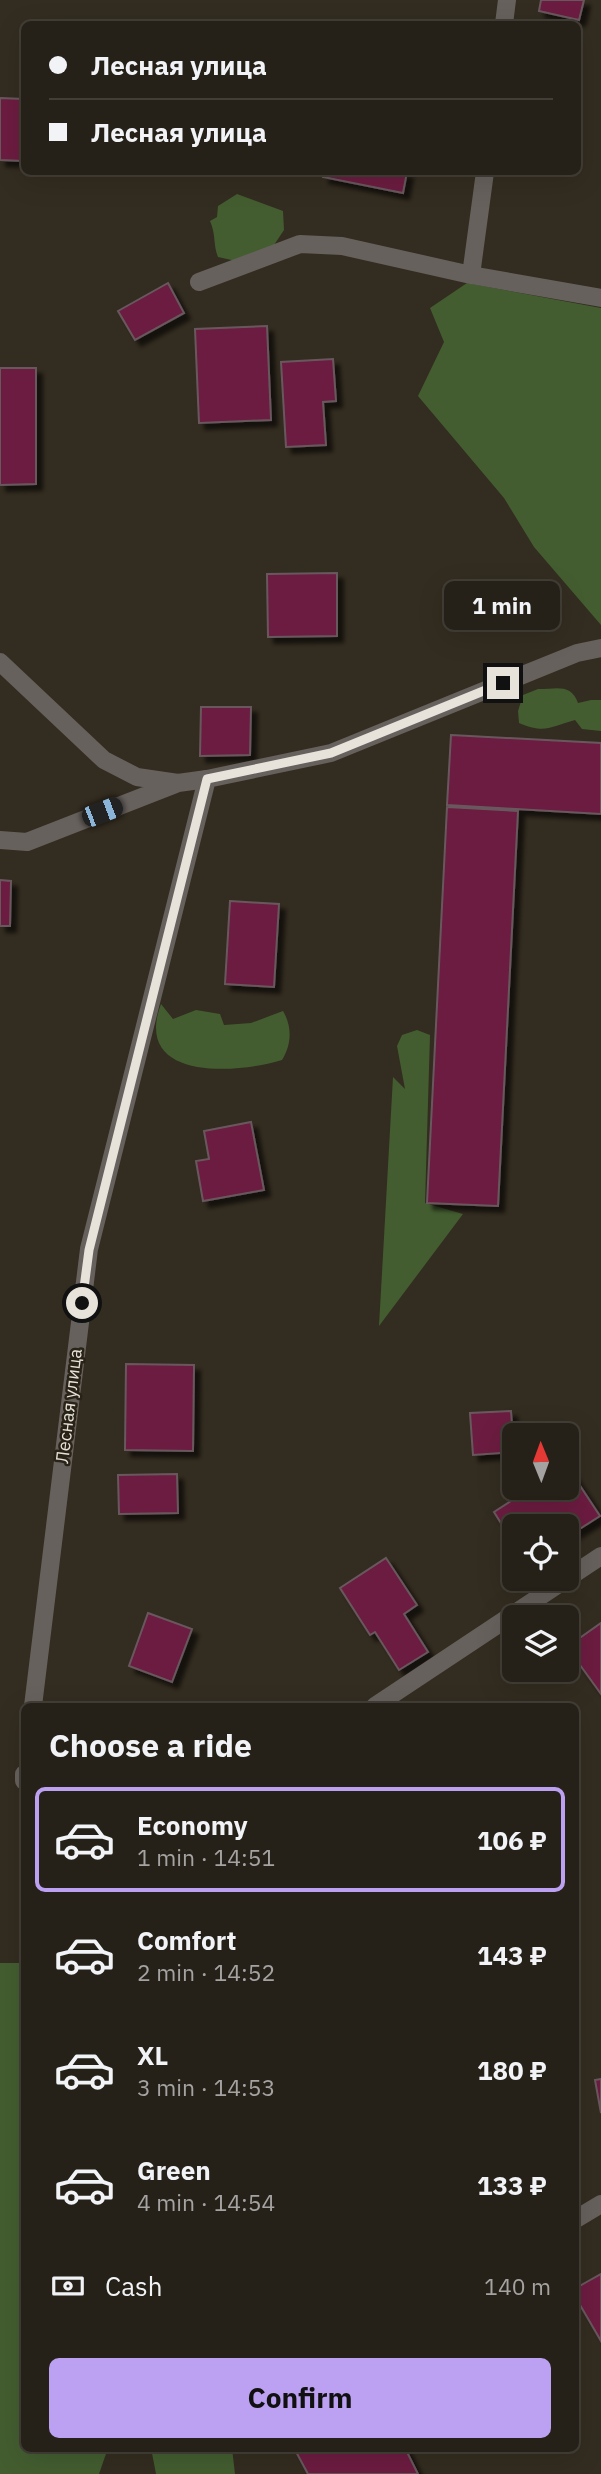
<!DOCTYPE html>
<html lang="en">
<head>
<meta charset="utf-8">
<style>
	:root { --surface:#262118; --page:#2e2921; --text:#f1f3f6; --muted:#a4a3a2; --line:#423e37; --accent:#bca0f2 }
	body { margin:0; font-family:"IBM Plex Sans",sans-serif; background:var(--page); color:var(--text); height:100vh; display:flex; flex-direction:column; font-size:26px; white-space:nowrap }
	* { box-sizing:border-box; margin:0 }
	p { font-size:23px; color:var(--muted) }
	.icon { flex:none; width:38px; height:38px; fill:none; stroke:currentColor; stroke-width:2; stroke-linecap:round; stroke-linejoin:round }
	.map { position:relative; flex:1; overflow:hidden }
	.sheet { position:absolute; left:21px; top:1703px; width:558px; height:749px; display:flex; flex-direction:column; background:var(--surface); border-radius:10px; box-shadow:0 7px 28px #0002,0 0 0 2px var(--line) }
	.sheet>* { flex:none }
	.banner { position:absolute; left:21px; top:21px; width:560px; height:154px; border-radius:10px; box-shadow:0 7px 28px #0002,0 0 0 2px var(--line); display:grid; align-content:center; height:154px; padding:0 28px; background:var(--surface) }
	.needle { width:46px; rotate:359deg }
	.buttons { position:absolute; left:502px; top:1423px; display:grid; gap:14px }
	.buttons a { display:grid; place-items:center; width:77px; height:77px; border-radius:10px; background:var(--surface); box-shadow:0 7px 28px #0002,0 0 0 2px var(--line); font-size:35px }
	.end { position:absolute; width:32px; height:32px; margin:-16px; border:9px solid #e7e3db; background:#111; box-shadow:0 0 0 4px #111 }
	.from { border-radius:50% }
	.bubble { position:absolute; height:49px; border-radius:10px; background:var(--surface); box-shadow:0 7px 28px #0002,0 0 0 2px var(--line); font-size:23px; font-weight:700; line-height:49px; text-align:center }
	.car { position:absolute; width:21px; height:42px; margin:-21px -10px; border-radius:9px; box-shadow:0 0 5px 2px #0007; background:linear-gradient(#222 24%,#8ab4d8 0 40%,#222 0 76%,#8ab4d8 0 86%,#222 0) }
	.banner b { display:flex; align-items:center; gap:24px; height:66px; font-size:26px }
	.banner b+b { border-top:2px solid var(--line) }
	.banner i { width:18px; height:18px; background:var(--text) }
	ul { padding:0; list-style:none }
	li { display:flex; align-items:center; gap:21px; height:105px; margin:0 14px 10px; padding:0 14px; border:4px solid transparent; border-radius:10px }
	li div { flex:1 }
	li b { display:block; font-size:26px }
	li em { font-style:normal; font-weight:700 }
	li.selected { border-color:var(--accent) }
	li>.icon { width:63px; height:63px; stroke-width:1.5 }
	h2 { padding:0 28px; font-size:32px; line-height:84px }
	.pay { display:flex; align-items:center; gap:18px; height:77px; padding:0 28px; font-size:26px }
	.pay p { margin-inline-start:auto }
	.cta { display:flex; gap:14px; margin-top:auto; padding:14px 28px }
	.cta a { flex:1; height:80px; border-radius:10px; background:var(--accent); color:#111; font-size:28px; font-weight:700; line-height:80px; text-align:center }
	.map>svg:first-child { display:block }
</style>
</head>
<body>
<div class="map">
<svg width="601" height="2474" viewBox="0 0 601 2474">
	<defs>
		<filter id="shadow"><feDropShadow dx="6" dy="6" stdDeviation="2" flood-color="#0009"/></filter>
	</defs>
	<rect width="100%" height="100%" fill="#332c20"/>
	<!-- green -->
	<path fill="#435d30" d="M237,194L283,211L284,230L274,245L236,261L218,257C213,245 216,234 210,221L217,217L218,206Z
		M467,283L601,308V625L534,547L504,498L418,396L444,342L430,308Z
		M538,689C557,689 571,683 578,703L591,700H601V731L582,729L575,720C549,727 546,734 519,723L518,711L523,695Z
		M161,1004L173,1019L196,1010L220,1014L224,1025L251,1023L283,1011C292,1026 292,1044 282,1060C237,1074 132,1081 161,1004Z
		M417,1030L430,1035L425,1203L463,1214L379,1326L393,1077L405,1089L397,1046L402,1035Z
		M0,1963H24V2448H108L99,2474H0Z
		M151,2448H232L235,2474H156Z"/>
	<!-- building -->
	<path fill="#6c1b41" stroke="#68585d" stroke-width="2" filter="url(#shadow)" d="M541,0H584L579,20L539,11Z
		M0,98L24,99V161L0,160Z
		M324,172H407L403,193L323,177Z
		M168,283L184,313L135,340L118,311Z
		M267,326L271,420L199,423L195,329Z
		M333,359L336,401L323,402L326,445L286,447L281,362Z
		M0,368H36V484L0,485Z
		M337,573V636L268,637L267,574Z
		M201,707H251L250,755L200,756Z
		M451,735L601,743V814L447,805Z
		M447,807L518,811L498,1206L427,1203Z
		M0,880L11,881L10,926H0Z
		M230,901L279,904L274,987L225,984Z
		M251,1122L264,1190L203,1201L196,1161L209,1159L204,1131Z
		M126,1364L194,1365L193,1451L125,1450Z
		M511,1411L514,1452L473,1455L470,1413Z
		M567,1466L600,1516L567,1537V1526H514V1544L494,1512L531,1488H567Z
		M177,1474L178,1513L119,1514L118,1475Z
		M386,1558L417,1605L404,1614L428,1652L399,1670L375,1632L370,1635L340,1588Z
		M148,1613L192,1629L172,1682L129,1666Z
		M601,1623V1694L567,1647Z
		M601,2079V2113L595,2080Z
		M601,2274V2341L576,2298V2288Z
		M294,2448H405L418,2474H308Z"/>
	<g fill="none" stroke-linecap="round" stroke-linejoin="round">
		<!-- service -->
		<path stroke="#67615d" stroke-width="18" d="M504,24L507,0
			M471,275L485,172
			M199,282L300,244L342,246L471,275L601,298
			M0,662L104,760L137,777L178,783
			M0,840L27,842L178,783L207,779"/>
		<!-- minor -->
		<path stroke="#67615d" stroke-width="18" d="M33,1706L89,1249L207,779L331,753L577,653L601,648
			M375,1706L601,1556
			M24,1774V1781
			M576,2219L601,2204"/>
	</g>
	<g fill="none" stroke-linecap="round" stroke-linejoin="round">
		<!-- route -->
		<path stroke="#e7e3db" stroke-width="9" d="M82,1303L89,1250L207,779L331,753L503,683"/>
	</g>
	<g text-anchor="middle" stroke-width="5" stroke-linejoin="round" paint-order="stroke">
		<!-- street labels -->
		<g font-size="18" fill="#e7e3db" stroke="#292217">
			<text transform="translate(69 1406) rotate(-83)" y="6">Лесная улица</text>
		</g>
	</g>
</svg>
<div class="buttons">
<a><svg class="needle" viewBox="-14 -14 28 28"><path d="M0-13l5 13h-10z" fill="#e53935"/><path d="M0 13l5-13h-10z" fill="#a4a3a2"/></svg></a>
<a><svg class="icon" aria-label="locate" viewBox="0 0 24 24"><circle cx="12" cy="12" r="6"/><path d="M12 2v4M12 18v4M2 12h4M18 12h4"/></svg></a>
<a><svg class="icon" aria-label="layers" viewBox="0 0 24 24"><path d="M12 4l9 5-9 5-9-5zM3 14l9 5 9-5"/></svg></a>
</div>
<i class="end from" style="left:82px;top:1303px"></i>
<i class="end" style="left:503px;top:683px"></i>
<div class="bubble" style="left:444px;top:581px;width:116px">1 min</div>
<i class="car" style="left:102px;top:812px;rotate:69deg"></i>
<div class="banner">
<b><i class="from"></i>Лесная улица</b>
<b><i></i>Лесная улица</b>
</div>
<section class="sheet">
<h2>Choose a ride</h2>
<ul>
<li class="selected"><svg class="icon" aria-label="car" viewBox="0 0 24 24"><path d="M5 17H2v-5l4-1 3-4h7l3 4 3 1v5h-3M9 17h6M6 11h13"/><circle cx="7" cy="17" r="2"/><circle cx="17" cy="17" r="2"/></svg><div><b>Economy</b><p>1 min · 14:51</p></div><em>106 ₽</em></li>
<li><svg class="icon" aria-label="car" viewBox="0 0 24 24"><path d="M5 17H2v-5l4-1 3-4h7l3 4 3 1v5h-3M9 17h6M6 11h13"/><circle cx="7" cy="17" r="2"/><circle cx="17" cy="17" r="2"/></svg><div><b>Comfort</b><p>2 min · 14:52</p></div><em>143 ₽</em></li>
<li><svg class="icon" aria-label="car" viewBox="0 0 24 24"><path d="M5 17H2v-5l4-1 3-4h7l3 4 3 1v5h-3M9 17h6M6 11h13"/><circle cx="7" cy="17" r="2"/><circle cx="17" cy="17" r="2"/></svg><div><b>XL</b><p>3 min · 14:53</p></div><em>180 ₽</em></li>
<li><svg class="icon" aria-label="car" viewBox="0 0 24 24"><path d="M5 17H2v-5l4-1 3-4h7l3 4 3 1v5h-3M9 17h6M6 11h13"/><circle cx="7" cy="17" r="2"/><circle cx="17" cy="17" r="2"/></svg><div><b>Green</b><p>4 min · 14:54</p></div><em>133 ₽</em></li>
</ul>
<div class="pay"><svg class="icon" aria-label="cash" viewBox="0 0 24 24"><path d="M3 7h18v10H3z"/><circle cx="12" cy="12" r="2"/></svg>Cash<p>140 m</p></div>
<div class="cta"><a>Confirm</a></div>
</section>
</div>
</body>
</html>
